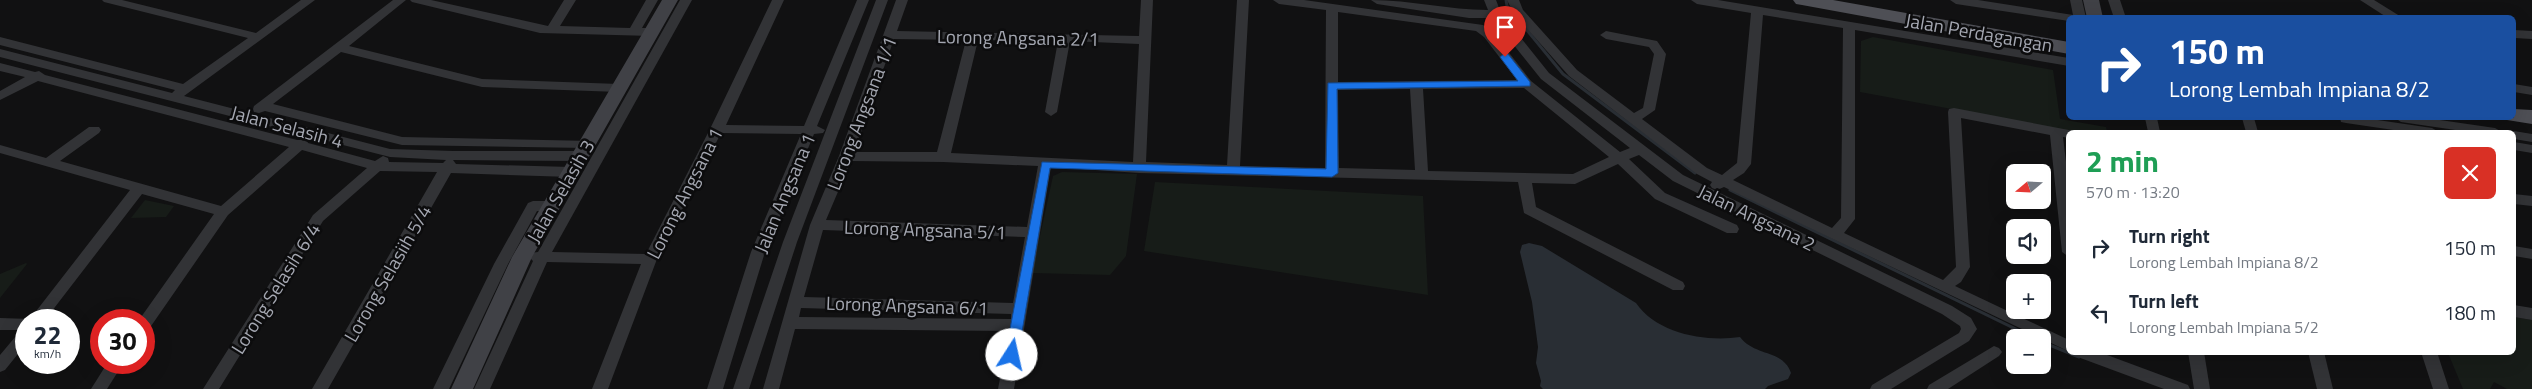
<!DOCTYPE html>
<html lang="en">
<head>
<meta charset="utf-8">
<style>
	body { margin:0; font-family:"Titillium Web",sans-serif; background:#f2f2f3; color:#1f2937; height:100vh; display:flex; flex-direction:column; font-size:19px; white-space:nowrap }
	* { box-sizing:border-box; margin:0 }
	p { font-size:16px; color:#747a83 }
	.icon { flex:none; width:28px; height:28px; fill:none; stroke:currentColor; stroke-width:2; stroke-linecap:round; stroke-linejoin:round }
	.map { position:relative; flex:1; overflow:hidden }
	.drawer { position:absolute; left:2066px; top:130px; width:450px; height:225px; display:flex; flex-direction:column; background:#fff; border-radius:8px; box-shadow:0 5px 20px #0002 }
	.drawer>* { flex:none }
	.guide { position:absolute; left:2066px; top:15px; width:450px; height:105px; border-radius:8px; box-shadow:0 5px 20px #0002; background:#1a4fa0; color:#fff; overflow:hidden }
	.needle { width:32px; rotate:251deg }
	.buttons { position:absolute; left:2006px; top:164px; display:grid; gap:10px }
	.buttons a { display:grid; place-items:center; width:45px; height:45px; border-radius:8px; background:#fff; box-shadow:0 5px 20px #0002; font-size:25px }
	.speed { position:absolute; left:15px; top:309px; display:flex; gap:10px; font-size:25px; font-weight:700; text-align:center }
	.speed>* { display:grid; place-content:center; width:65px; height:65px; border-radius:50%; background:#fff; box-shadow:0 5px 20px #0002; line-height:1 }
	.speed small { font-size:12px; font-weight:400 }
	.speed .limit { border:8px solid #d22; background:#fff; color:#111 }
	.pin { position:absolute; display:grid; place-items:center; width:42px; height:42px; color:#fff; margin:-51px -21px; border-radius:50% 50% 50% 0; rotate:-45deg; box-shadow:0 0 5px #0007 }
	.pin .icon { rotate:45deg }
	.me { position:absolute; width:55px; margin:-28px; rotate:10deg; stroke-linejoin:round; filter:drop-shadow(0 0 4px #0008) }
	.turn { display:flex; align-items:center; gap:18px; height:105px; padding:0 20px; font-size:22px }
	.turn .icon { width:65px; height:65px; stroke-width:2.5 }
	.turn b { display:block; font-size:35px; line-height:42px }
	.round { display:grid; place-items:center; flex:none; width:52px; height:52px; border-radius:8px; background:#f2f2f3 }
	.summary { display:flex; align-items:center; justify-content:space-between; height:85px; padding:0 20px }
	h1 { font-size:30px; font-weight:700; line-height:38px; color:#1e9e55 }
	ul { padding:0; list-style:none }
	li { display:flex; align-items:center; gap:15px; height:65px; padding:0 20px }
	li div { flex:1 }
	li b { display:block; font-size:19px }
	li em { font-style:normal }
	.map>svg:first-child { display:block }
	.green { fill:#171c18 }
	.water { fill:#292e34 }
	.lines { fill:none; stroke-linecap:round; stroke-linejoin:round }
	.stream { stroke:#292e34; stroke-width:3 }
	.street { fill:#323336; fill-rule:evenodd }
	.secondary { fill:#404146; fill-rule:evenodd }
	.primary { fill:#4e4f55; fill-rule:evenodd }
	.route { fill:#1a73e8; stroke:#114b97 }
	.labels { text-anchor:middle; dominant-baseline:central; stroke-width:5; stroke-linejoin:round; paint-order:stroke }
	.street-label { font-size:19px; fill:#a4a7b1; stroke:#0c0c0d }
</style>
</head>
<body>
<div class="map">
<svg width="2532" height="389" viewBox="0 0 2532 389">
	<rect width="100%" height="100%" fill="#111112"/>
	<g class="green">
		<path d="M1873,37l180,33 7,49 46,8 1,5h-32l-215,-40 1,-51z"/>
		<path d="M1062,172l75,2 -11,82 -16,19 -78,-2 21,-97z"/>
		<path d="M1155,182l268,14 5,99 -284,-44z"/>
		<path d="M145,200l29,6 -8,11 -35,1z"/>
		<path d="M26,263l1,1 -27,34v-24z"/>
		<path d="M2514,317l18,3v69h-25l-13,-7 -4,7h-27l-15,-36 66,-1z"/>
	</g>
	<path class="water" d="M1529,243l13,3 94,57c21,31 70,39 104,34 15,20 43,12 51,36l-3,6 -20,7 -3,3h-222l-3,-3 1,-5 -5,-18 2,-16 -6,-45 -12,-50 2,-7z"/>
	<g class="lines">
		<g class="stream">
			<path d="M1506,0l1,6 56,68 132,99"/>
			<path d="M1730,190l304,148"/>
			<path d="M2042,342l37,15"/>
		</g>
		<g class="street">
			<path d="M102,0h20l134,33 45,-33h14l-131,96 206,53 63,2h127l7,5 -7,5 -127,-1 3,4 115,3 7,5 -7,5 -120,-4 -123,216h-16l125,-217 -57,-1 -57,50 -104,168h-16l110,-174 54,-47 -65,-18 -74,65 -79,114 -5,2v-11h-5l75,-106 -72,-20 -97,126h-19v24l-21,26 -5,2v-17l21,-25h-21v-12l30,1 100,-129 -130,-37v-8l46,13 43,-31h10l2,3 -2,3 -39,28 161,45 68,-59 -251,-66 -38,19v-9l25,-14 -25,-6v-8l35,9 4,-1 6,4 252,65h10l1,3 67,18 8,-5 5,2 1,4 54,1 3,-3 -56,-3 -390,-100v-8l172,44 3,-3 -175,-45v-8l183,47 65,-46 -144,-36z"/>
			<path d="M393,0h13l-57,46 133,33 137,5 6,4 -6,4 -137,-5 -141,-35 -68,52 129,33 190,4 2,3 -2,3 -5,1 -185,-3 -137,-34 -6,2 -5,-1 -1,-3 1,-3z"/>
			<path d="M410,0h21l117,26 16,-26h12l-16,26 70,2 16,-28h12l-16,28h10l6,4 -6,4 -112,-3 -128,-31z"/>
			<path d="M680,0h12l-140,252 94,2 64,-125 62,-129h12l-58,125 78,1 53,-126h12l-52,126 8,4 -2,3 -9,1 -49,118 -42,137h-16l44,-137 50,-118 -80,-1 -64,126 -49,130h-16l49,-125 -94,-2 -57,127h-16l59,-128 -4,-4 2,-4 7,-1z"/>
			<path d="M876,0h12l-91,242 -48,147h-16l50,-147z"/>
			<path d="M896,0h12l-11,31 242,5 2,-36h12l-7,162 81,3 10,-165h12l-9,166 85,2 1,-158 -47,-6 -6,-4h31l179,25 9,6 39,50 89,71 10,-4 -89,-69 -49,-61h-23l-92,-14 -6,-4c40,0 78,10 117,10l-4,-10h12l5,13 48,60 134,102 269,131 19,12 6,11 -8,12 -78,48h-21l2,-4 87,-52 2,-4 -1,-3 -18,-12 -269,-133 -34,-26 -10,4 36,34 72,32 2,4 -2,4h-10l-72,-34 -37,-35 -43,20 -43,-1 4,24 147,75 2,4 -2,4h-10l-149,-77 -6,-31 -379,-9 -88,-6 -37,222h-16l11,-58 -214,-2 -16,60h-16l47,-164 29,-69zM1338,12l138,19 8,6 33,43 -179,2zM894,39l72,1 -29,112h-83zM978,40l80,1 -13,71 6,4 6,-4 13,-71 69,3 -6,118 -182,-9zM1524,88l85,69 -36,17 -145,-3 -5,-82zM1410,89l5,81 -76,-2 -1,-78zM851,161l92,1 95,4 -11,61 -201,-7zM823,230l202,7 -12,66 -209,-6zM801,308l210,6v5l-212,-2z"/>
			<path d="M1507,0h12l4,10 54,60 57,43 9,-5 11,-54 -5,-7 -43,-8 -6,-4 6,-4 51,10 9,13 -11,56 -13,9 65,49 15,7 15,-12 14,-150 -54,-9 -6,-4h27l351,58v8l-214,-36v189l-11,14 99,47 13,-13 -8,-155 1,-3 5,-1 120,23 1,1h-6v6l-6,-1 6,50v70l-7,-5 -12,-117 -89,-17 9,149 -9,15 -6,4 114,54 1,12 -346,-165 -7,3 -5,-2 -2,-3 2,-3 -15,-8 -128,-98 -55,-62zM1763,15l80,13 -2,190 -9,10 -99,-48 11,-7 7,-9z"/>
			<path d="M1950,0h28l95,15 -3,-15h12l4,18h-17v3l-113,-17z"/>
			<path d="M2108,0h12l6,18h-12z"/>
			<path d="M2360,0h14l29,18h-15z"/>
			<path d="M2514,30l18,1v8l-18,-1z"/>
			<path d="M2514,84l18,3v8l-18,-3z"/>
			<path d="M2145,118h12l3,14h-12z"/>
			<path d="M2242,118h12l4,14h-12z"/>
			<path d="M2340,118h24l68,10 7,4h-32l-61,-9 -5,-1z"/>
			<path d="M2395,118h31l69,10 7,4h-33l-68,-10z"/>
			<path d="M2514,131l18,3v8l-18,-3v-7h-5z"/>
			<path d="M2514,142l18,3v8l-18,-3z"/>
			<path d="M2514,194l18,2v10l-18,-2z"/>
			<path d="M533,201h19l7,5 -7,5h-15l-29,53 -59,125h-16l61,-125 34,-61z"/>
			<path d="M2514,246l18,3v10l-18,-3z"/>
			<path d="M2514,305l18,3v12l-18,-3z"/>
			<path d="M1994,346l5,2 3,4 -3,4 -51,33h-21l2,-4z"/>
			<path d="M2073,352h26l89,33 2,4h-26l-89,-33z"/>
			<path d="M2188,352h16l6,37h-16z"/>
			<path d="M2308,352h16l9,37h-16z"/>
			<path d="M2421,352h16l12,37h-16z"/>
			<path d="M108,362h16l-17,27h-16z"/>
		</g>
		<g class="secondary">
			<path d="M662,0h16l-146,257 -59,132h-22l61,-132z"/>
			<path d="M2083,0h16l4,18h-16z"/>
		</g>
		<g class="primary">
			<path d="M1793,0h40l236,42v12l-267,-49 -6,-1z"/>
			<path d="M2514,109l18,1v14l-25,-4 -1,-2h8z"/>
		</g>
	</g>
	<path class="route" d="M1505,53l3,1 22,28v4l-193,3 1,84 -6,4 -282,-9 -32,187 -2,4h-9l-2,-4 37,-193 284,7 2,-86 190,-2 -18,-24z"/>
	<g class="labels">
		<g class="street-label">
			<text transform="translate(1979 32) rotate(10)">Jalan Perdagangan</text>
			<text transform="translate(1018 37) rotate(1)">Lorong Angsana 2/1</text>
			<text transform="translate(861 113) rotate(-69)">Lorong Angsana 1/1</text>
			<text transform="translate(287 126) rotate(15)">Jalan Selasih 4</text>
			<text transform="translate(560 191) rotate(-60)">Jalan Selasih 3</text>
			<text transform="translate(684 193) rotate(-63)">Lorong Angsana 1</text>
			<text transform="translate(784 193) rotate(-67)">Jalan Angsana 1</text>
			<text transform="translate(1757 217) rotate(26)">Jalan Angsana 2</text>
			<text transform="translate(925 229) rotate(2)">Lorong Angsana 5/1</text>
			<text transform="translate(387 273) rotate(-60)">Lorong Selasiih 5/4</text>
			<text transform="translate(275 288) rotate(-58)">Lorong Selasih 6/4</text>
			<text transform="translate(907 305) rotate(2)">Lorong Angsana 6/1</text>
		</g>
	</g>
</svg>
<div class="buttons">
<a><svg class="needle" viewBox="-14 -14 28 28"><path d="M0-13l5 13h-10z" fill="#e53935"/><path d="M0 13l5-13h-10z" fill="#747a83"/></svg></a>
<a><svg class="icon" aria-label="sound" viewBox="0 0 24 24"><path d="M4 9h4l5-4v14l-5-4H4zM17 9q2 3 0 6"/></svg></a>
<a>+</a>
<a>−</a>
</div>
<div class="speed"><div>22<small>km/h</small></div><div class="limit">30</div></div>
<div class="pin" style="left:1505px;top:57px;background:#d93025"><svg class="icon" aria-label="arrive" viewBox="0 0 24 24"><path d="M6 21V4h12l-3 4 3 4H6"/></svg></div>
<svg class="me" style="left:1012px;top:355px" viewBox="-20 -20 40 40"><circle r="19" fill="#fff"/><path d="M0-13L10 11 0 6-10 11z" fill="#1a73e8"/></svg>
<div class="guide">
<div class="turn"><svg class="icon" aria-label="right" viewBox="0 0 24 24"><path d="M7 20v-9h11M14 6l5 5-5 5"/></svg><div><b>150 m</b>Lorong Lembah Impiana 8/2</div></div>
</div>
<section class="drawer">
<div class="summary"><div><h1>2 min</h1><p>570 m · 13:20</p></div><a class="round" style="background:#d93025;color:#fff"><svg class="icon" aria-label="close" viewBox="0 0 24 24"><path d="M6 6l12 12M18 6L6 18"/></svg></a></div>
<ul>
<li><svg class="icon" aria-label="right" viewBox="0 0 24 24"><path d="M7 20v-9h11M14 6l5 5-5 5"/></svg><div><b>Turn right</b><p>Lorong Lembah Impiana 8/2</p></div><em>150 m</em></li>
<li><svg class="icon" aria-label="left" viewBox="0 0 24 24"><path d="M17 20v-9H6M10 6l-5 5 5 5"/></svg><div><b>Turn left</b><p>Lorong Lembah Impiana 5/2</p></div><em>180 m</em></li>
</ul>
</section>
</div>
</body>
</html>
